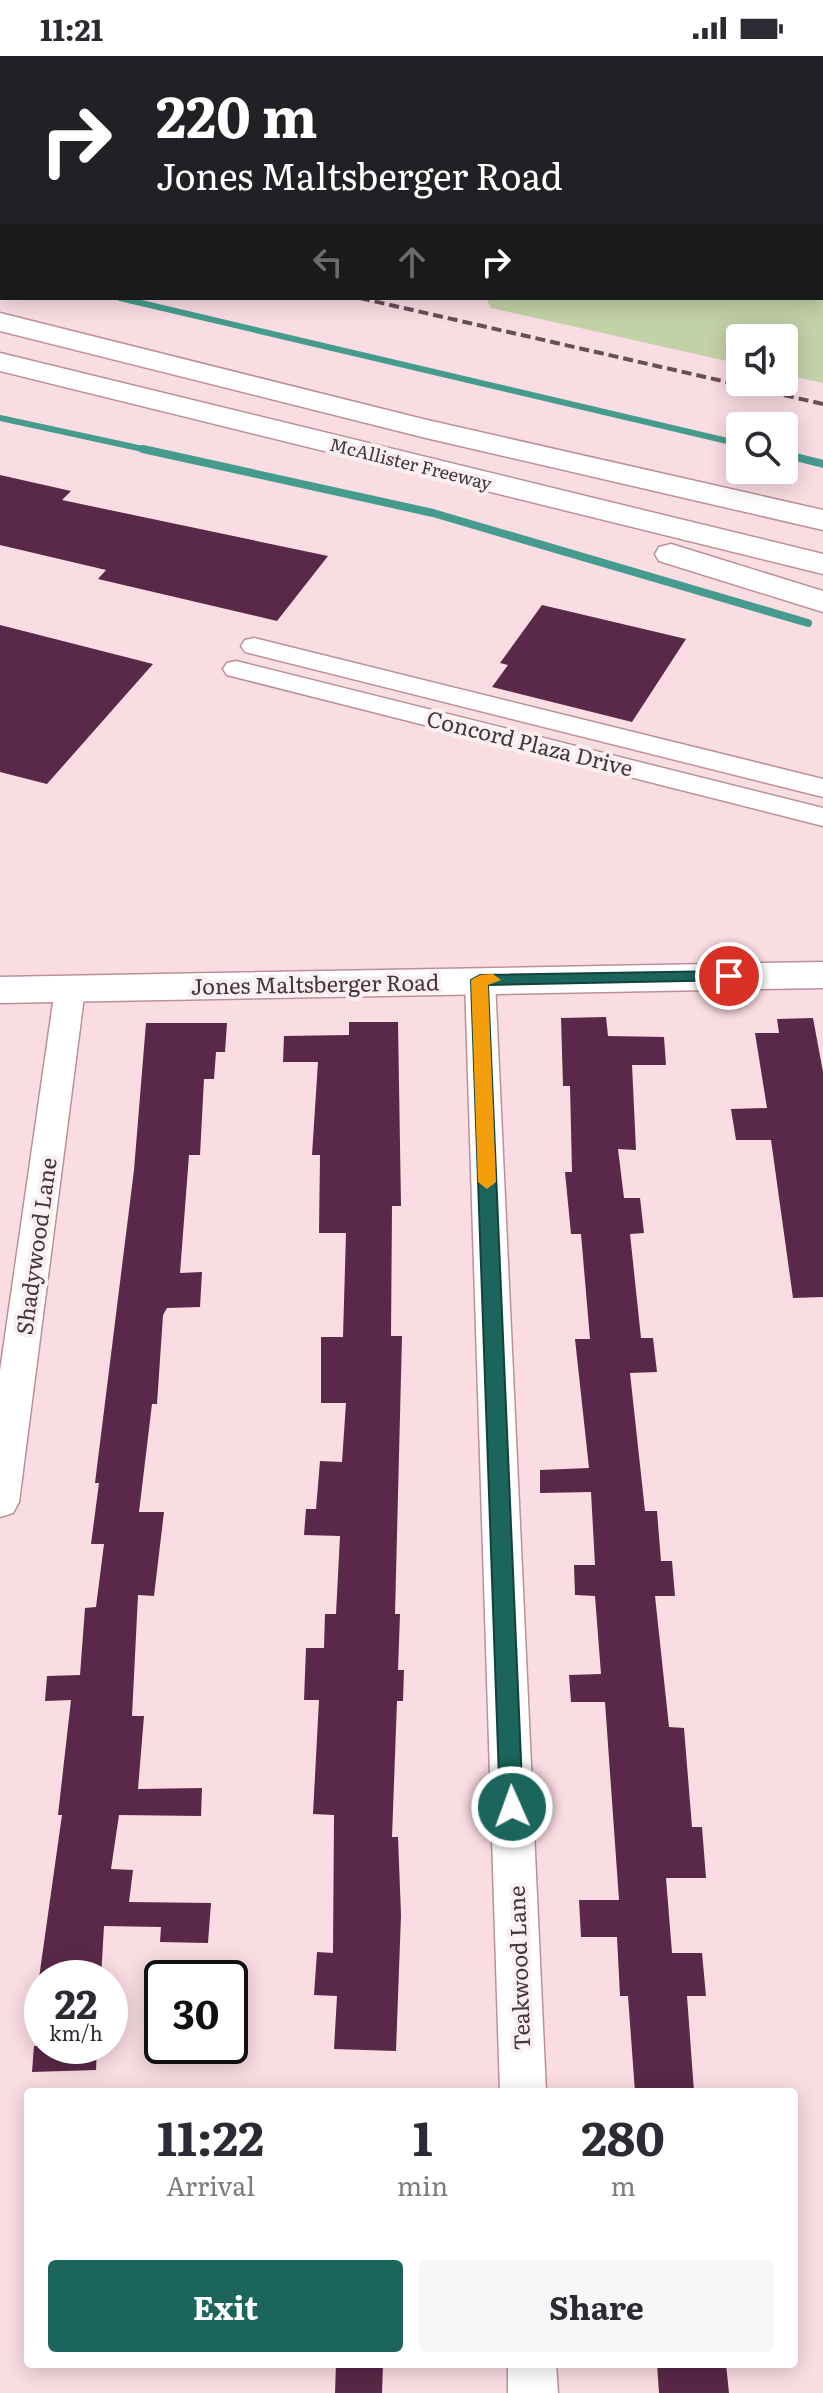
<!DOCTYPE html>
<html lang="en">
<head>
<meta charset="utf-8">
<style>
	body { margin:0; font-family:Literata,serif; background:#f7f7f7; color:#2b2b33; height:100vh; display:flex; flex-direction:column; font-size:30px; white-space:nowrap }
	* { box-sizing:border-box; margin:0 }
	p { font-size:26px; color:#7c7c81 }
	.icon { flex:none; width:44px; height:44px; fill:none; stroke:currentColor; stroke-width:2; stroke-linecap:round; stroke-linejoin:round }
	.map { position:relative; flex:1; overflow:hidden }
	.details { position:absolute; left:24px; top:2032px; width:774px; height:280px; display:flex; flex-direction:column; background:#fff; border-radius:8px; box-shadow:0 4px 20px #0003 }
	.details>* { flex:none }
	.hud { position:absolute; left:0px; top:0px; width:824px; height:244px; box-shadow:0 4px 20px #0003; background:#202124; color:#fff; overflow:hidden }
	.controls { position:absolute; left:726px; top:268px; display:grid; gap:16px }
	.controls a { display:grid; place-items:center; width:72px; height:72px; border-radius:8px; background:#fff; box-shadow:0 4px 20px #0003; font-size:40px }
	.speed { position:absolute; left:24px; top:1904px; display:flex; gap:16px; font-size:40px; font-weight:700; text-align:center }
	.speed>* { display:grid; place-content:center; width:104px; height:104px; border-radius:50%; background:#fff; box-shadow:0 4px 20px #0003; line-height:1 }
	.speed small { font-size:20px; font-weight:400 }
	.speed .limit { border:4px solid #111; border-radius:12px; background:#fff; color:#111 }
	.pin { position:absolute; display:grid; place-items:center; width:68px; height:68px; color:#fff; margin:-34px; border:4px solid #fff; border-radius:50%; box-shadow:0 2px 8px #0007 }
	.me { position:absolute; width:88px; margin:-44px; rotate:358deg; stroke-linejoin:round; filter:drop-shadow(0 0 6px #0008) }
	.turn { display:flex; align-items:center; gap:28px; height:168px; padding:0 24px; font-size:36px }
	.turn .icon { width:104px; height:104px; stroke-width:2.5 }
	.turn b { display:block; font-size:56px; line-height:68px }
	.lanes { display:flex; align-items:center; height:76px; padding:0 24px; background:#0003; justify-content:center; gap:40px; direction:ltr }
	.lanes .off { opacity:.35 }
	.eta { display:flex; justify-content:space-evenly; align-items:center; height:136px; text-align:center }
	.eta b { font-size:48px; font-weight:700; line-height:56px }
	.action { display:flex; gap:16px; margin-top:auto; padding:16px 24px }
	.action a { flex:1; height:92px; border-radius:8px; background:#1c655c; color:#fff; font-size:32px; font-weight:700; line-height:92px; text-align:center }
	.action a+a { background:#f7f7f7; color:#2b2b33 }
	.status { display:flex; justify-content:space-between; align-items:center; height:56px; padding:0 40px; background:#fff; direction:ltr }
	.status svg { height:22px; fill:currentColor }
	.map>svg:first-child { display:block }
	.green { fill:#c3d1a7 }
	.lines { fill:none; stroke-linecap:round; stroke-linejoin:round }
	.stream-far1 { stroke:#459b8e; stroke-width:6 }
	.stream { stroke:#459b8e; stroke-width:8 }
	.building { fill:#5a2848 }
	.street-casing { stroke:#bd8f9a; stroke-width:3 }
	.secondary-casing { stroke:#bd8f9a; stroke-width:3 }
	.highway-casing { stroke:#bd8f9a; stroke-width:3 }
	.street { fill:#fff; fill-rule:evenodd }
	.secondary { fill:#fff; fill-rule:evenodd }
	.highway { fill:#fff; fill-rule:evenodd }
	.rail { stroke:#655056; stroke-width:4; stroke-dasharray:10 5; stroke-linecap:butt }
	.route { fill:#1c655c; stroke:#12423c; stroke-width:2 }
	.slow { fill:#f59e0b }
	.labels { text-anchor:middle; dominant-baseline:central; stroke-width:8; stroke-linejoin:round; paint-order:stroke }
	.far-street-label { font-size:18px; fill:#48353a; stroke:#faeff1 }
	.street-label { font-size:22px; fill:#48353a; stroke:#faeff1 }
</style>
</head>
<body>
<div class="status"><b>11:21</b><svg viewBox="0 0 49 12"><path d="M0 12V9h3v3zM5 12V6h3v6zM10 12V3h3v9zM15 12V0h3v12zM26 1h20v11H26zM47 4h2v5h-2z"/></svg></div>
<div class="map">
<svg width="823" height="2337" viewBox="0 0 823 2337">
	<rect width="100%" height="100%" fill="#fadce3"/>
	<path class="green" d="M361,0h462v327l-39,-9v-36h-44v26l-249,-56 -5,-10h336v-240z"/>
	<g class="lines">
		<g class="stream-far1">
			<path d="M120,242l620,146"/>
			<path d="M0,362l152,33"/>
		</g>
		<g class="stream">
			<path d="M143,393l290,64 375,110"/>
			<path d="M784,398l39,10"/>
		</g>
	</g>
	<g class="building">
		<path d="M0,419l71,16 -9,9 266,56 -51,65 -179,-42 8,-9 -106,-25z"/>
		<path d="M542,549l144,34 -54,83 -140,-35 16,-22 -8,-2z"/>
		<path d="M0,569l153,39 -106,120 -47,-12z"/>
		<path d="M606,961l2,19 56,1 2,28h-34l4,85 -18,-1 6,49h16l4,35 -14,1 11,104h12l4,34 -27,1 15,138h12l4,50h11l3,35h-20l14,131 15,1 8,99h10l4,51h-40l6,75h30l4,43h-19l7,96h-59l-7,-96h-8l-3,-59h-36l-2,-37h40l-14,-198h-34l-2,-27 32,-1 -6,-78 -20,-1 -1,-30h21l-4,-73 -51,1v-23l49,-2 -14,-129h15l-9,-105h-10l-6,-62h7l-2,-86h-7l-2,-68z"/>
		<path d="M813,962l10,54v225l-30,1 -22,-158h-35l-5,-31 36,-1 -12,-75h24l-2,-14z"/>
		<path d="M349,966h49l3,184h-9l-1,130h11l-7,278h5l-2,56h6l-1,31h-6l-5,136h6l3,78 -5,136 -62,-2 3,-53 -23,-1 3,-43 16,1 1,-138 -21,-1 6,-114h-15l2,-52h18l1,-34h11l4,-78 -36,-1 2,-26h10l4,-48 22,1 4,-59h-25v-66h22l3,-104h-27l1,-78h-8l6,-93h-35l1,-26 65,-1z"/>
		<path d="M146,967h81l-2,29h-9l-2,27h-10l-4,76h-11l-9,118 22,-1 -2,35 -33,1 -4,7 -6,89h-5l-13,108h25l-10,84 -16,-1 -6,121h12l-6,73 64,-1 -1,28 -82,-1 -8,54 22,1 -4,32 82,1 -3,40 -48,-1 1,-15 -57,-1 -3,52h-62l23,-163h-4l13,-115 -26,1 2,-25 33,-1 5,-67 11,-1 8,-63h-13l8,-61h-4l39,-313z"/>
		<path d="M34,1990h63l-1,24 -64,2z"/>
		<path d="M336,2308h47l-1,29h-47z"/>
		<path d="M657,2308h69l3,29h-70z"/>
	</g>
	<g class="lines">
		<defs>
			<g id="street">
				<path d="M254,582l569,141v18l-578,-145 -4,-6 4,-6z"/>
				<path d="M236,605l587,147v18l-596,-151 -4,-6 4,-6z"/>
				<path d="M480,914l11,3 4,7 51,1112h-46l-35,-1112 4,-7z"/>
				<path d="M70,923l11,3 4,7 -66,513 -6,11 -13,4v-146l55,-382 4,-7z"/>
				<path d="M508,2308h48l2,29h-50z"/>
			</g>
			<path id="secondary" d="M823,906v26l-823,15v-26z"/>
			<g id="highway">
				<path d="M0,257l427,107 396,90v20l-397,-92 -426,-107z"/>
				<path d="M0,297l823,201v20l-823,-203z"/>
				<path d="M671,488l152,47v21l-164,-51 -4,-7 4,-7z"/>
			</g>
		</defs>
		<use href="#street" class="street-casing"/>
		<use href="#secondary" class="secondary-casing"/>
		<use href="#highway" class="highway-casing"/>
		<use href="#street" class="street"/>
		<use href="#secondary" class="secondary"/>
		<use href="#highway" class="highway"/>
		<path class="rail" d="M360,242l463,106"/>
	</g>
	<path class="route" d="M729,915l9,5 -3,4 -247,5 35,822 -4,7 -7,3 -8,-3 -4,-7 -29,-827 9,-5z"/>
	<path class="slow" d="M493,918l8,6 -13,5 8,197 -9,7 -9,-7 -7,-202 9,-5z"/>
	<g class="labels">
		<g class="far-street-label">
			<text transform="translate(411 407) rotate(14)">McAllister Freeway</text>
		</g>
		<g class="street-label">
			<text transform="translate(530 686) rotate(14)">Concord Plaza Drive</text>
			<text transform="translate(315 927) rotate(-1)">Jones Maltsberger Road</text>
			<text transform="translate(35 1190) rotate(-82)">Shadywood Lane</text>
			<text transform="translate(518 1912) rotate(-92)">Teakwood Lane</text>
		</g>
	</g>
</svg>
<div class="controls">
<a><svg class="icon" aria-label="sound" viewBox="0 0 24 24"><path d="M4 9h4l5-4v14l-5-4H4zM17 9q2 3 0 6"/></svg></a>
<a><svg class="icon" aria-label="search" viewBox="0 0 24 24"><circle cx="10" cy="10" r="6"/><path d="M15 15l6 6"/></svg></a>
</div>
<div class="speed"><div>22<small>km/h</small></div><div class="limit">30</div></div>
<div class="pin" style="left:729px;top:920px;background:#d93025"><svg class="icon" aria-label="arrive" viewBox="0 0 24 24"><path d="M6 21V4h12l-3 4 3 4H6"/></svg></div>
<svg class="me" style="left:512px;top:1751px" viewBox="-20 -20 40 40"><circle r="17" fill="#1c655c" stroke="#fff" stroke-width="3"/><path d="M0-11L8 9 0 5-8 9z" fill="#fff"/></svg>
<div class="hud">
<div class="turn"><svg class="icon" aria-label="right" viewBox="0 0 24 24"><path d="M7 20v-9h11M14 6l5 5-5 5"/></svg><div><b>220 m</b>Jones Maltsberger Road</div></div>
<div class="lanes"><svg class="icon off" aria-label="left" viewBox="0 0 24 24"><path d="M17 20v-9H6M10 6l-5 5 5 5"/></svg><svg class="icon off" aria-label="ahead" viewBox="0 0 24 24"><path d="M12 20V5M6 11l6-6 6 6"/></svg><svg class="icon" aria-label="right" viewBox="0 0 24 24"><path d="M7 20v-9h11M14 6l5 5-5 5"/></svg></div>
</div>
<section class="details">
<div class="eta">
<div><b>11:22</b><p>Arrival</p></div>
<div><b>1</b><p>min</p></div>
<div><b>280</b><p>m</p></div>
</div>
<div class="action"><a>Exit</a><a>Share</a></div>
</section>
</div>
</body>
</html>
